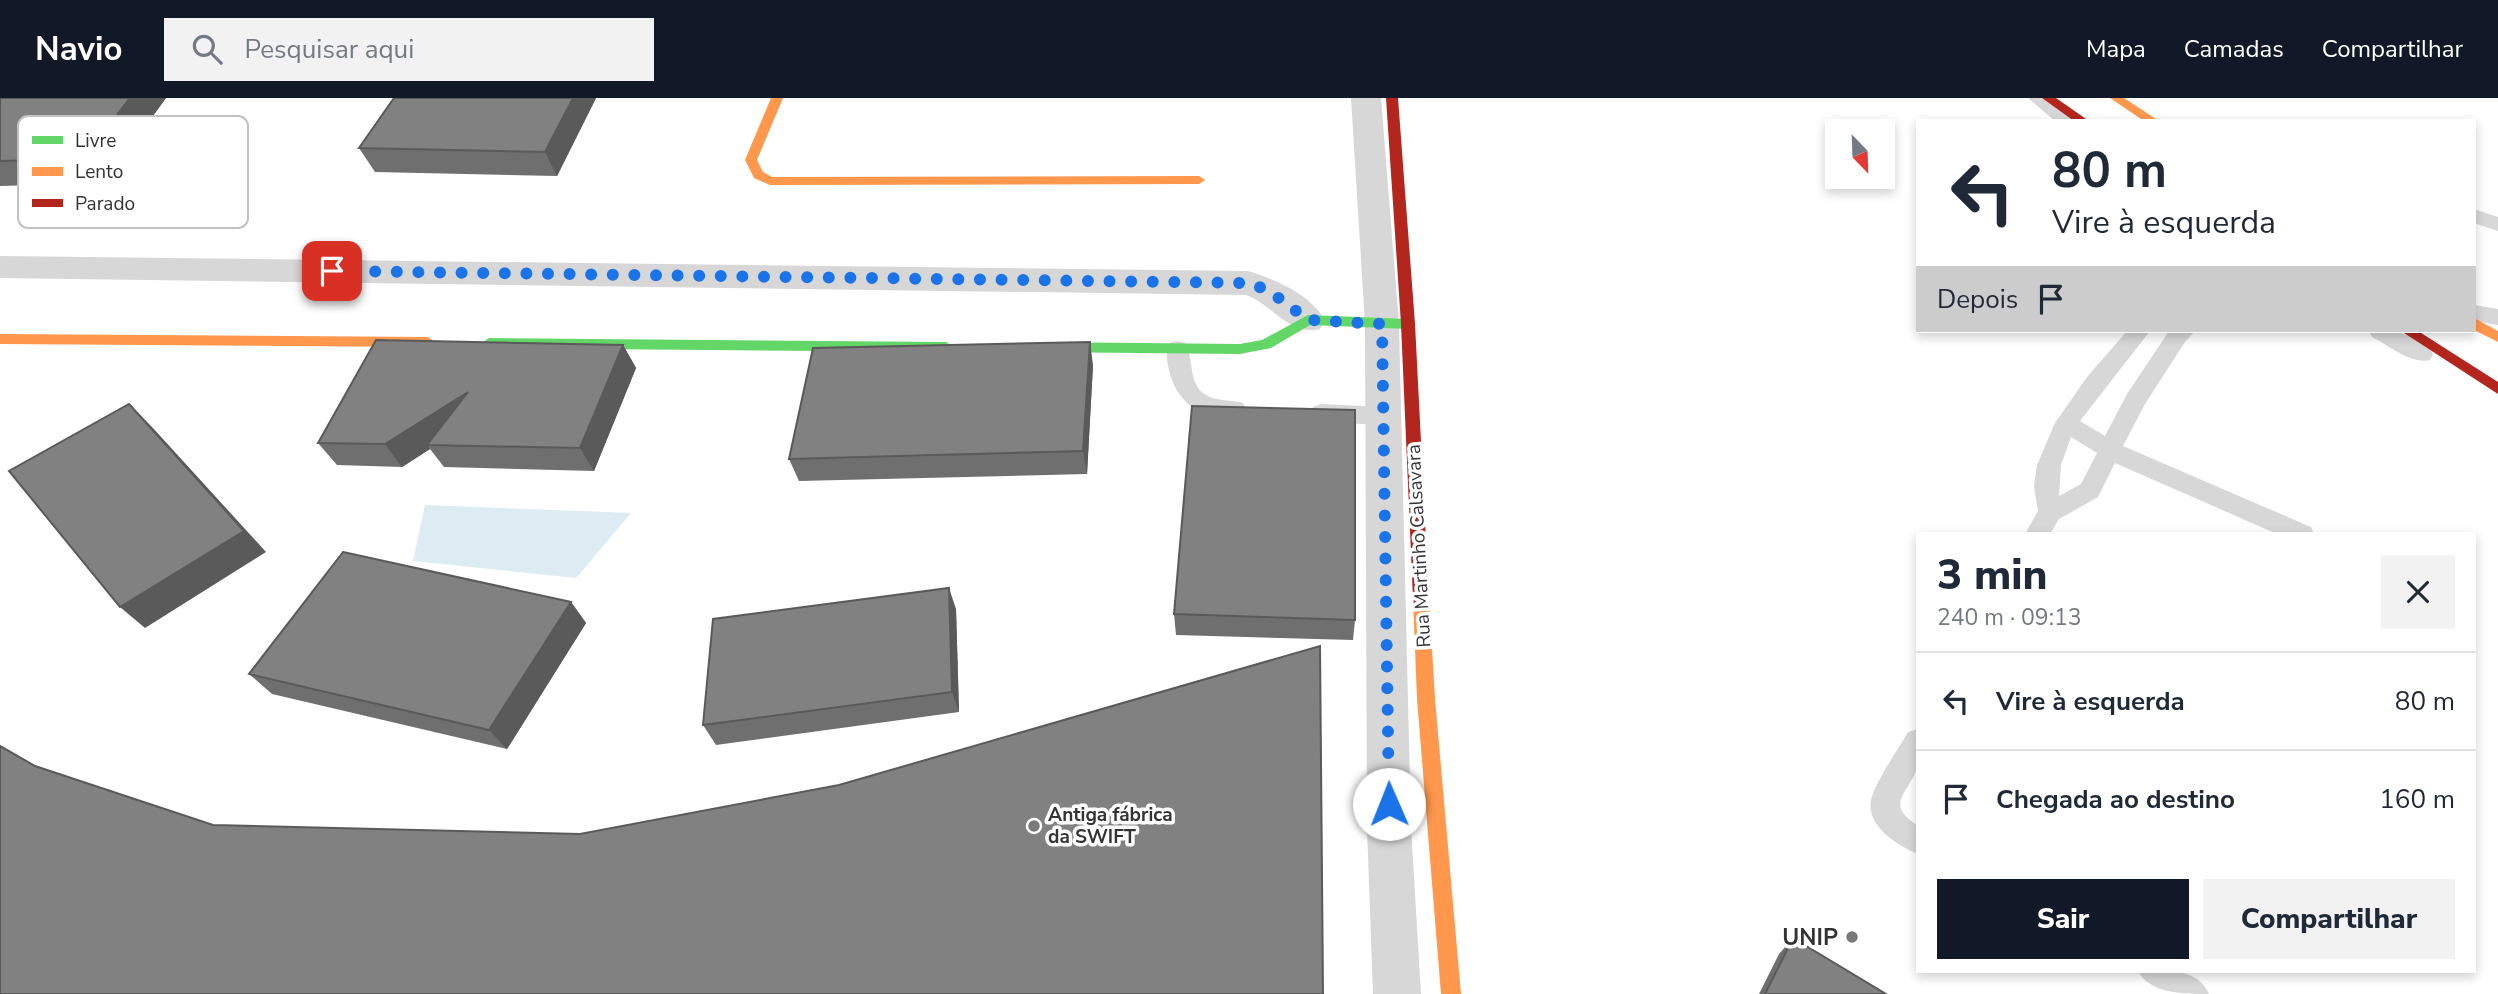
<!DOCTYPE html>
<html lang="pt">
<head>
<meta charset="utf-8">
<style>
	body { margin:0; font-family:"Nunito Sans",sans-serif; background:#f2f2f3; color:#1f2937; height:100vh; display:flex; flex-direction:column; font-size:26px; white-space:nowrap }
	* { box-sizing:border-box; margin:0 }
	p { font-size:23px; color:#747a83 }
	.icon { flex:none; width:38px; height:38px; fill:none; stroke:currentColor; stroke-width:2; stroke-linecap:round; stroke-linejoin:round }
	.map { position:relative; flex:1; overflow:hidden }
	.drawer { position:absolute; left:1916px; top:434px; width:560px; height:441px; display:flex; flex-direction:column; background:#fff; border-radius:0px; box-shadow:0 4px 10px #0003 }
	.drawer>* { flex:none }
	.banner { position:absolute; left:1916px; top:21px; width:560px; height:214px; border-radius:0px; box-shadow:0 4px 10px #0003; background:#fff; color:#1f2937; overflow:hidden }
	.needle { width:46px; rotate:157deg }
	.tools { position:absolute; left:1825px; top:21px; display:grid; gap:14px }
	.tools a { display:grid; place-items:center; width:70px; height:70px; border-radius:0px; background:#fff; box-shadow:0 4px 10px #0003; font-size:35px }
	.pin { position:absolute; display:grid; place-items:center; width:60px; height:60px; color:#fff; margin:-30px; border-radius:14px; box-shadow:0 4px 10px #0006 }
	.me { position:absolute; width:77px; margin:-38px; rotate:359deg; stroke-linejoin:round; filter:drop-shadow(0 0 5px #0008) }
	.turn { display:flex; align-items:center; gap:24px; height:147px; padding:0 21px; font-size:32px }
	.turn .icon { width:91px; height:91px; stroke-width:2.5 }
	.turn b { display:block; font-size:49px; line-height:60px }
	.then { display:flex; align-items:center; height:66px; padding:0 21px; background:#0003; gap:14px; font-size:26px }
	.round { display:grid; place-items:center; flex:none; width:74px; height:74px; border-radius:0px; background:#f2f2f3 }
	.head { display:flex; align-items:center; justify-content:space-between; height:119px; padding:0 21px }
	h1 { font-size:42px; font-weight:800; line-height:52px }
	.action { display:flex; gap:14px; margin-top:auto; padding:14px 21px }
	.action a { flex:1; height:80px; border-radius:0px; background:#111827; color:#fff; font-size:28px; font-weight:800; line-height:80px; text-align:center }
	.action a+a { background:#f2f2f3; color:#1f2937 }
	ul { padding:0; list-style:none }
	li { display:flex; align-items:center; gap:21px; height:98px; padding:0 21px; border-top:2px solid #e0e1e3 }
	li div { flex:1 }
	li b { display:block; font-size:26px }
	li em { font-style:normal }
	header { display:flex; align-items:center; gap:42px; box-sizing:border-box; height:98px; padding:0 35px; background:#111827; color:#fff }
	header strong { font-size:33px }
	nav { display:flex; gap:38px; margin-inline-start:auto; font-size:24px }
	.search { width:490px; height:63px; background:#f2f2f3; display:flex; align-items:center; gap:18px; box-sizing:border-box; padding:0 24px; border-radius:0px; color:#747a83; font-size:26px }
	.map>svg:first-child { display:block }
	.water { fill:#ddebf3 }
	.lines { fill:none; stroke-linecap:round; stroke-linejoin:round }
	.lane { fill:#d7d7d7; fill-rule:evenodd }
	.street { fill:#d7d7d7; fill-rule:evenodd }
	.fast { fill:#63d668; fill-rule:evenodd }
	.slow { fill:#ff974d; fill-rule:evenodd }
	.jam { fill:#b3261e; fill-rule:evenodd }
	.wall { fill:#6f6f6f }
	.shaded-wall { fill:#5a5a5a }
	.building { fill:#818181; stroke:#5a5a5a; stroke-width:2 }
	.route { stroke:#1a73e8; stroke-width:12; stroke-dasharray:0 21.6 }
	.poi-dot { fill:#7a7a7a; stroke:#fff; stroke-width:2.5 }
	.labels { text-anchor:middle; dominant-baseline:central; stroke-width:7; stroke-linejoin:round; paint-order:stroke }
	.street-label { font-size:19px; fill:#333; stroke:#fff }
	.poi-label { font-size:19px; font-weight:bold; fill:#333; stroke:#fff; text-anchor:start }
	.near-poi-label { font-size:23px; font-weight:bold; fill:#333; stroke:#fff; text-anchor:end }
	.key { fill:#fff; stroke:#c2c2c2; stroke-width:2 }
	.key-label { font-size:19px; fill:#333 }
</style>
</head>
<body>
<header>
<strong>Navio</strong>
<div class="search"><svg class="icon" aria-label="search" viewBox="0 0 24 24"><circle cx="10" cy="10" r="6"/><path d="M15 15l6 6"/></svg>Pesquisar aqui</div>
<nav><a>Mapa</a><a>Camadas</a><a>Compartilhar</a></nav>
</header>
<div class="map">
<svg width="2498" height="896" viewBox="0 0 2498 896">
	<rect width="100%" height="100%" fill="#fff"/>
	<path class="water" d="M425,407l206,8 -55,65 -163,-17z"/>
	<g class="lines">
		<g class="lane">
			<path d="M2028,0h21l27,23h-21z"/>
			<path d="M2474,111l24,8v14l-24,-8z"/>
			<path d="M2474,207l24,4v16l-24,-4z"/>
			<path d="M2127,233h23l-70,90 25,15 22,-42 42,-63h26l-10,11 -40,62 -22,42 188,81 3,7h-37l-162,-71 -17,34 -39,22 -9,15h-25l13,-23 -4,-25 3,-21 18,-42 32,-46zM2071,339l26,16 -16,31 -22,12 2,-31z"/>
			<path d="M2369,233c21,-1 52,2 64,23l-3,6c-18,5 -42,-15 -58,-23z"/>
			<path d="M1177,243l8,2c10,18 2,45 25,54 10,4 22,3 33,6l3,6 -3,6c-35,11 -67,-11 -74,-45 -2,-9 -4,-18 0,-27z"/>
			<path d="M1321,306l62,3 8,3 3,6 -3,6 -8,3 -62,-3 -8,-3 -3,-6 3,-6z"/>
			<path d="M1918,631c0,12 3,29 -1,40 -11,27 -32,35 1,57v28c-20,-8 -52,-28 -47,-54 3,-16 28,-52 37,-68z"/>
			<path d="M2138,873c26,0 59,-5 71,23 -25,0 -59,0 -71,-23z"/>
		</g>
		<g class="street">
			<path d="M1351,0h30l18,226 12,503 10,167h-48l-6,-167 -2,-503z"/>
			<path d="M0,158l1248,15c27,8 62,23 77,49l-5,9c-30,8 -48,-25 -74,-34l-1246,-17z"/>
		</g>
		<g class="fast">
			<path d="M1308,217l100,4 7,5 -7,5 -98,-4 -39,23 -31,6 -202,-2 -7,-5 7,-5 202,2 22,-4z"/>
			<path d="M489,240l457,4 7,5 -7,5 -457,-4 -7,-5z"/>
		</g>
		<g class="slow">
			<path d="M771,0h12l-26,62 6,12 9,5 427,-1 6,4 -6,4 -429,1 -16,-7 -9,-18z"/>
			<path d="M2110,0h14l35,23h-15z"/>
			<path d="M2474,220l24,13v11l-24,-12z"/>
			<path d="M0,236l428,3 7,5 -7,5 -428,-3z"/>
			<path d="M1421,494l6,2 2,5 6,100 26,295h-20l-24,-295 -4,-100 2,-5z"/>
		</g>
		<g class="jam">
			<path d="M1386,0h12l17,226 14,275 -2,5 -6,2 -6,-2 -2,-5 -12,-275z"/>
			<path d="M2042,0h14l33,23h-15z"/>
			<path d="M2401,233h17l80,51v12z"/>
		</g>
	</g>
	<g class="wall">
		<path d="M0,0h166l-62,85 -104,3z"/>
		<path d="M394,0h202l-39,78 -182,-4 -16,-24z"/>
		<path d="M623,247l13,23 -42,103 -150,-4 -14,-18 -28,18 -65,-2 -19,-22z"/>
		<path d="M1093,267l-6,109 -288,7 -10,-22z"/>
		<path d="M571,504l15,21 -79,126 -235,-55 -23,-20z"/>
		<path d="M956,511l3,103 -243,33 -13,-20z"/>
		<path d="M1174,516l181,6 -2,20 -177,-5z"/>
		<path d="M1793,840l93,56h-127l20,-40z"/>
	</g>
	<g class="shaded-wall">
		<path d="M130,0h36l-62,85 -21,-24z"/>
		<path d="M573,0h23l-39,78 -12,-24z"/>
		<path d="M1090,244l3,23 -6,109 -4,-23z"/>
		<path d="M623,247l13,23 -42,103 -14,-23z"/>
		<path d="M468,294l-41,53 3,4 -28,18 -17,-23z"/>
		<path d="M129,306l23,23 114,125 -121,76 -25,-21z"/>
		<path d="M949,490l7,21 3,103 -7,-20z"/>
		<path d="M571,504l15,21 -79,126 -18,-19z"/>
	</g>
	<g class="building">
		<path d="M0,0h130l-47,61 -83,2z"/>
		<path d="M394,0h179l-28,54 -186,-4z"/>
		<path d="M376,242l247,5 -43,103 -153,-3 41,-53 -83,52 -67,-1z"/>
		<path d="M1090,244l-7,109 -294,8 24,-111z"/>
		<path d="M129,306l115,127 -124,76 -111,-136z"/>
		<path d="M1192,308l163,4v210l-181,-6z"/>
		<path d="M343,454l228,50 -82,128 -240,-56z"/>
		<path d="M949,490l3,104 -249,33 10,-106z"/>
		<path d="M1320,548l3,348h-1323v-248l35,20 178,59 367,9 259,-49z"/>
		<path d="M1793,840l93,56h-121z"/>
	</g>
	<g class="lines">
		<path class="route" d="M332,173l916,12 20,7 40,30 74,4 7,480"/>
	</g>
	<g class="poi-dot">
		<circle cx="1034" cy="728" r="7"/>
		<circle cx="1852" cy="839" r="7"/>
	</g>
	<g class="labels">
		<g class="street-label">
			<text transform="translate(1419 448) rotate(-93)">Rua Martinho Calsavara</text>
		</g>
		<g class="poi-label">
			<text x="1048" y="717">Antiga fábrica<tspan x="1048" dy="22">da SWIFT</tspan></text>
		</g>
		<g class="near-poi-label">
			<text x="1838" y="839">UNIP</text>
		</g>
	</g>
	<rect x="18" y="18" width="230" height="112" rx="10" class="key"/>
	<rect x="32" y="38" width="31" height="8" fill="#63d668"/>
	<rect x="32" y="69" width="31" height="9" fill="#ff974d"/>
	<rect x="32" y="101" width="31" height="8" fill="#b3261e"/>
	<g class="key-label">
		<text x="75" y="49">Livre</text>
		<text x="75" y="80">Lento</text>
		<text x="75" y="112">Parado</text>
	</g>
</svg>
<div class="tools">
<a><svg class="needle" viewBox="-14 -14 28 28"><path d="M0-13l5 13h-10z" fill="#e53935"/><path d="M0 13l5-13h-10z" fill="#747a83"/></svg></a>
</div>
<div class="pin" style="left:332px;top:173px;background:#d93025"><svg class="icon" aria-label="arrive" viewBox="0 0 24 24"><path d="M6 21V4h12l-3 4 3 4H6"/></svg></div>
<svg class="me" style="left:1389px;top:706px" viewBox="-20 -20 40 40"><circle r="19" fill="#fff"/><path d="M0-13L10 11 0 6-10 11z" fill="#1a73e8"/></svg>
<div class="banner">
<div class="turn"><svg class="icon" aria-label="left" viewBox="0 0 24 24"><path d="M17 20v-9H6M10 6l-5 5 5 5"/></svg><div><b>80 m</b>Vire à esquerda</div></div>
<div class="then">Depois<svg class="icon" aria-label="arrive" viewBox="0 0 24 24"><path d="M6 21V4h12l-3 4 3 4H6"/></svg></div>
</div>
<section class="drawer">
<div class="head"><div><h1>3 min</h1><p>240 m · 09:13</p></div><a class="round"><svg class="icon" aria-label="close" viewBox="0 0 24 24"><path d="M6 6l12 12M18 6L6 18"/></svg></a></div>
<ul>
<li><svg class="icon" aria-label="left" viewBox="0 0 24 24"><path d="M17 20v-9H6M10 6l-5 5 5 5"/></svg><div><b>Vire à esquerda</b></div><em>80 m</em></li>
<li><svg class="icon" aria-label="arrive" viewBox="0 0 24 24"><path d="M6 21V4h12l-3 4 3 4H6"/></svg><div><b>Chegada ao destino</b></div><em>160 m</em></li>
</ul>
<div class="action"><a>Sair</a><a>Compartilhar</a></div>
</section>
</div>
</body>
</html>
